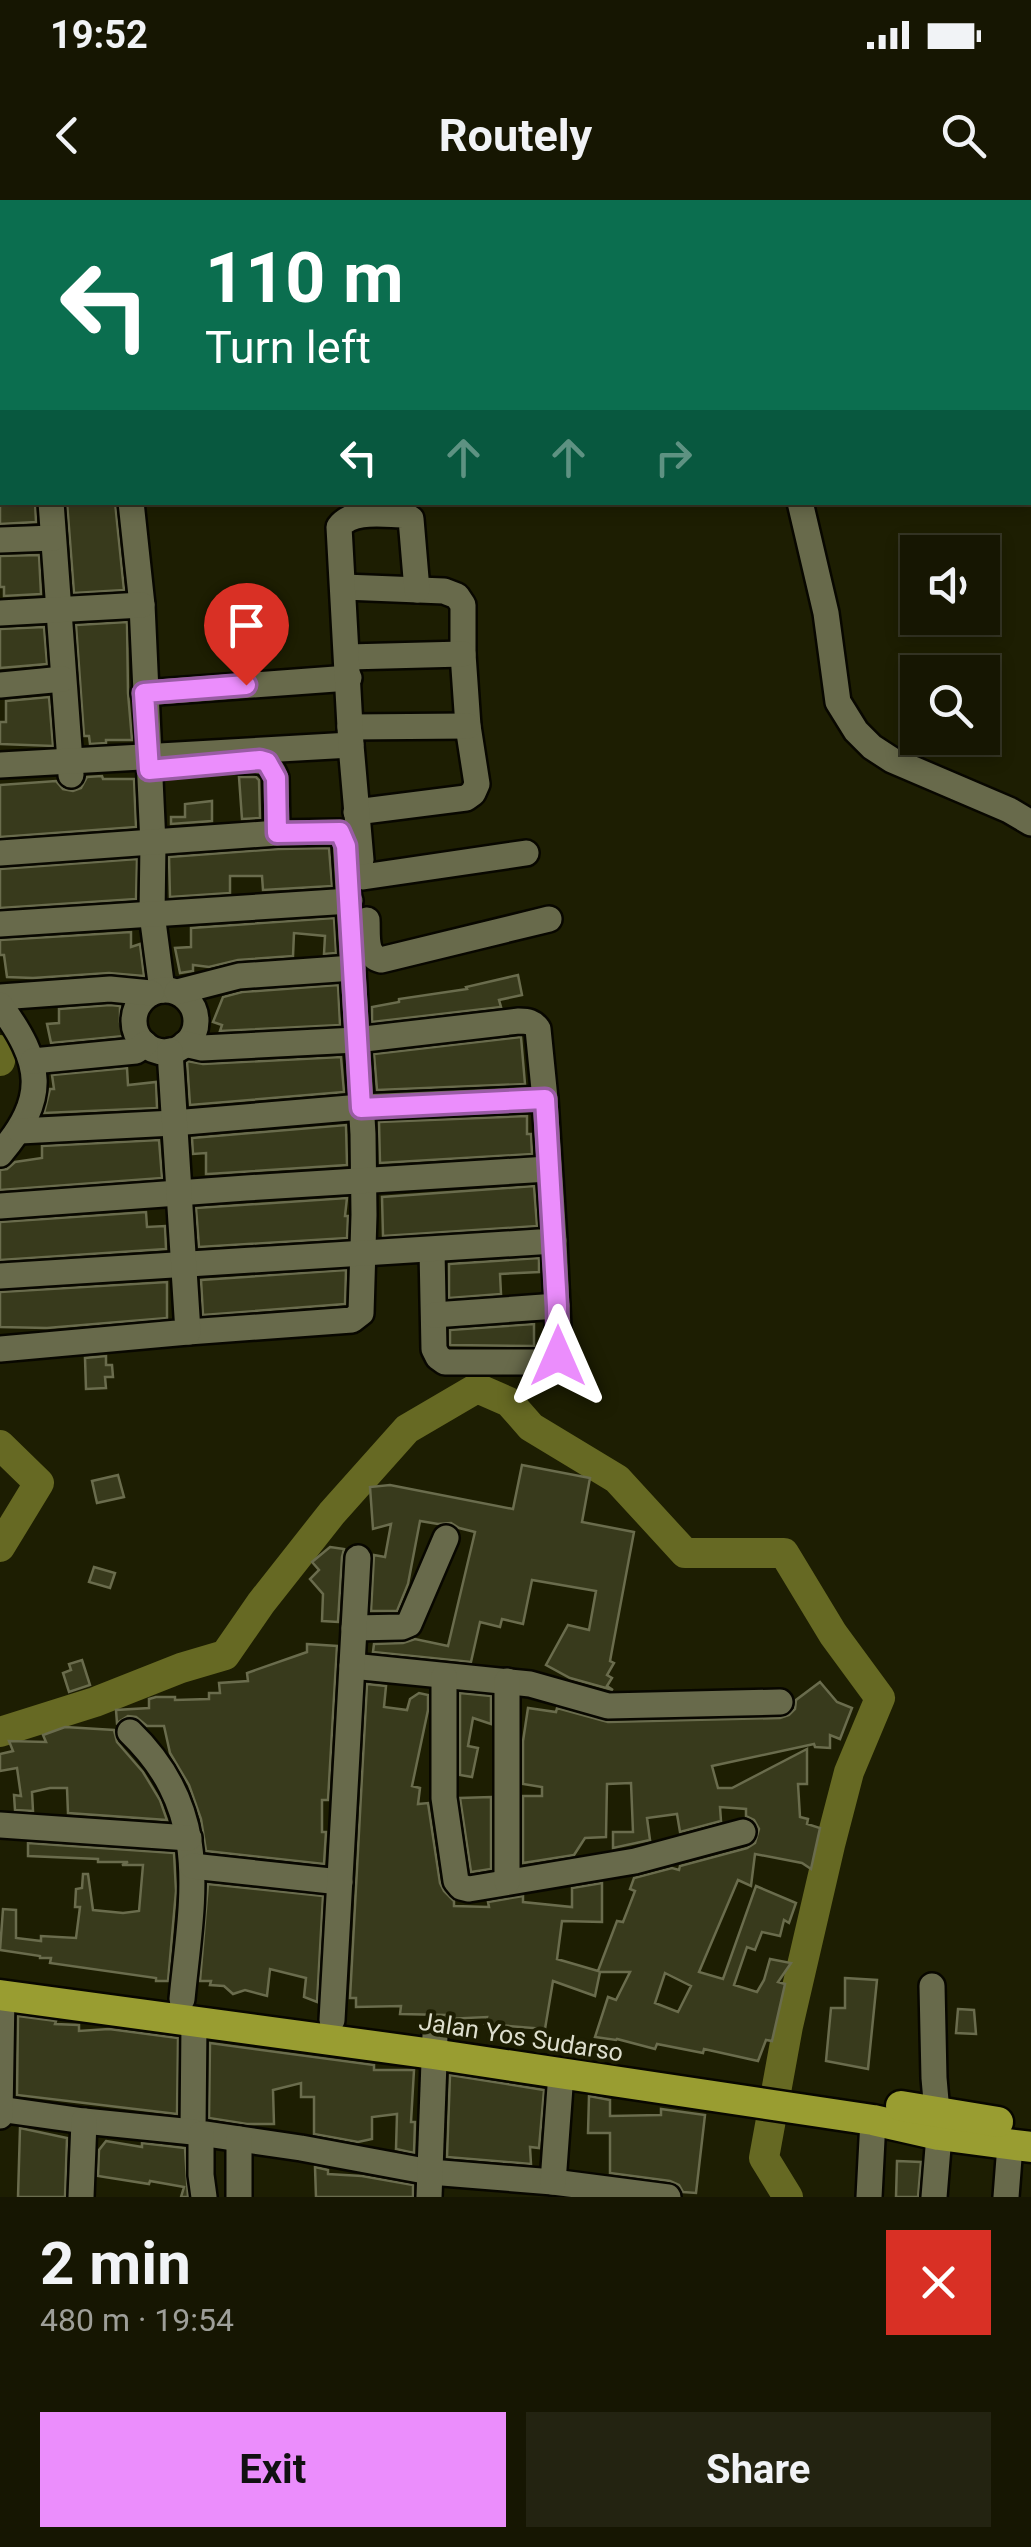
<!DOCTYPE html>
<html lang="en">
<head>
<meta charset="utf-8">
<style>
	body { margin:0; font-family:Roboto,sans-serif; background:#232311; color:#f1f3f6; height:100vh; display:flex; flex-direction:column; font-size:38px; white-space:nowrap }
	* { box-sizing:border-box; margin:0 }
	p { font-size:32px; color:#9e9f99 }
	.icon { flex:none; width:55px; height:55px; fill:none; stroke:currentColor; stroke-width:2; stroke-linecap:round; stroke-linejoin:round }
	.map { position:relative; height:1997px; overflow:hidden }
	.side { display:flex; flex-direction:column; background:#161602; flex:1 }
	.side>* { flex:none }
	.banner { position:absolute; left:0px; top:0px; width:1032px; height:305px; box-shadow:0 5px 15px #0003,0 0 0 2px #353524; background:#0b6e4f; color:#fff; overflow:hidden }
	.fabs { position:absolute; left:900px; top:335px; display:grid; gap:20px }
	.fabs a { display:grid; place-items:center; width:100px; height:100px; border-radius:0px; background:#161602; box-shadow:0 5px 15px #0003,0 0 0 2px #353524; font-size:50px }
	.pin { position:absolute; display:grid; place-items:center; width:85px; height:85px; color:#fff; margin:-102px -42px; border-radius:50% 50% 50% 0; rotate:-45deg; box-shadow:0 0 10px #0007 }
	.pin .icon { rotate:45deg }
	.me { position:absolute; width:110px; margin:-55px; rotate:0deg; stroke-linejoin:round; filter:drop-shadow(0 0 8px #0008) }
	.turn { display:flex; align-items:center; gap:35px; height:210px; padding:0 40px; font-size:45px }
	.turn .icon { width:130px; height:130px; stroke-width:2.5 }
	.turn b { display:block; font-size:70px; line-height:85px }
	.lanes { display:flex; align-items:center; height:95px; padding:0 40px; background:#0003; justify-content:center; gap:50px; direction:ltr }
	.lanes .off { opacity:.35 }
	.round { display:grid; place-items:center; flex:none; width:105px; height:105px; border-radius:0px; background:#232311 }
	.head { display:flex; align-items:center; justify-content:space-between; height:170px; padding:0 40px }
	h1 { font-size:60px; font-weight:700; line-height:75px }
	.cta { display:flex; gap:20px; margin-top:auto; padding:20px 40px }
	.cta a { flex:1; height:115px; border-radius:0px; background:#eb8dfc; color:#111; font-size:40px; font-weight:700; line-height:115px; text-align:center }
	.cta a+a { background:#232311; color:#f1f3f6 }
	.status { display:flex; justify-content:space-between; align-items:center; height:70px; padding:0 50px; background:#161602; direction:ltr }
	.status svg { height:28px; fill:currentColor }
	header { display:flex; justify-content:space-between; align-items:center; height:130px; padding:0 40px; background:#161602; font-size:45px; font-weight:700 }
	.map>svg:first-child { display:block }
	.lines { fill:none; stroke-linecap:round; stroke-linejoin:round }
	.river { stroke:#666923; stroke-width:30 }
	.building { fill:#383a1c; stroke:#6a6c4d; stroke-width:2.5; fill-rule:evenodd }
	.minor-casing { stroke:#080700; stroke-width:30 }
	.highway-casing { stroke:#080700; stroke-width:35 }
	.minor { stroke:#686a4b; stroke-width:25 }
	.highway { stroke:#999d31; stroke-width:30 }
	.route-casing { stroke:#995ca4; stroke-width:25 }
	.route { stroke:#eb8dfc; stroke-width:18 }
	.labels { text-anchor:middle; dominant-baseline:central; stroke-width:8; stroke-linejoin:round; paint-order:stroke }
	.street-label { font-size:25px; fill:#dddecd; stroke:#1d1e02 }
</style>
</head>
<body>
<div class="status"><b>19:52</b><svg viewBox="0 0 49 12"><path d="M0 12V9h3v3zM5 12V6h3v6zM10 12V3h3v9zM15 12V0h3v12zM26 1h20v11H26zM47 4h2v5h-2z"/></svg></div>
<header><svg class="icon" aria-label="back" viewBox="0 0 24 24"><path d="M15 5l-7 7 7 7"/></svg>Routely<svg class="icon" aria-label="search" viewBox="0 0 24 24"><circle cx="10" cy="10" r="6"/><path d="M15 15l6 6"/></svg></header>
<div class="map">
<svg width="1031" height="1997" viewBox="0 0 1031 1997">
	<rect width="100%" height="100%" fill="#1d1e02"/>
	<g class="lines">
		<g class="river">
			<path d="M0,850l2,2 -2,9"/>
			<path d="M0,1245l39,38 -39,64"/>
			<path d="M0,1532l95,-30 86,-34 44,-13 36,-52 71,-90 75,-84 70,-41 32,14 22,25 86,52 68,74h99l49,81 47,64 -31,74 -19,73 -42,181 -24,132 24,39"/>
		</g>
	</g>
	<g class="building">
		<path d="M0,302h35l1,20 -36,2z"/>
		<path d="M67,302h48l9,88 -50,3z"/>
		<path d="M39,355l2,39 -37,2v-9h-4v-31z"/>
		<path d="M127,422l1,71 4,47h-26v3l-16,1 -1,-8h-5l-8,-111z"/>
		<path d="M44,427l3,37 -47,4v-39z"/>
		<path d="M49,497l4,49 -53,-2v-22h6v-21z"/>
		<path d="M102,576l1,3h31l2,48 -136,10v-52l56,-4 7,8 10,2 8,-3 6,-11z"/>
		<path d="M239,577h17l3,3 1,38 -18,1z"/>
		<path d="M212,601v20l-41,3v-7h14v-13z"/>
		<path d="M329,648l3,38 -69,4 -1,-14h-32v17l-60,4 -1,-40 109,-8z"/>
		<path d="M137,659l-1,40 -136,9v-39z"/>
		<path d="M334,718l2,35 -12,1 1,-18 -31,-3 -1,23 -55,4 -29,7 -16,-2v6l-13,2 -5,-25 16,-1v-19z"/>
		<path d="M131,732v15l9,-3 4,32 -35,-3 -76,5 -26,-1 -3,-22h-4v-15z"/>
		<path d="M518,775l4,20 -23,5 2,7 -129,15v-15l27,-5v-3l68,-10 -1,-2z"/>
		<path d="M338,785l2,40 -120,6 2,-6 -9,-3 10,-25 19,-5z"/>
		<path d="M110,805l10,1v16l4,14 -73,7 -4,-19 12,-1v-14z"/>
		<path d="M521,837l4,47 -148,6 -3,-36z"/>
		<path d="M341,857l3,35 -154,13 -3,-44 16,3z"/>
		<path d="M127,868l1,17 28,-3 1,26 -113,5 6,-24h4l-2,-14z"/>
		<path d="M527,916v18h4l1,20 -152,9 -1,-41z"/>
		<path d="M346,925l1,40 -139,9h-2v-21l-13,1 -1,-16z"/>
		<path d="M159,940l3,38 -162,12v-20l7,-1 8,-7 27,-4v-12z"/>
		<path d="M534,986l3,40 -154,10 -1,-39z"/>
		<path d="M347,998l-2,18h3l-1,22 -148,9 -3,-39z"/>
		<path d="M146,1012l1,15 18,-1 1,23 -166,11v-38z"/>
		<path d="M539,1058v14l-39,2 1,20 -52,4v-34z"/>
		<path d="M346,1070l-1,34 -142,11 -2,-35z"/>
		<path d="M167,1082v36l-120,10 -47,-1v-35z"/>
		<path d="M534,1124v22l-84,-1v-15z"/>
		<path d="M106,1156v9h6l1,12h-8l1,11 -20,1 -1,-31z"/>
		<path d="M522,1265l68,13 -8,44 52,10 -24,129 4,2 -7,12 5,3 -5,8 6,4 -43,-12 -24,-13 22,-40 21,5 7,-39 -64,-11 -9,44 -21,-5 -2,8 -20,-5 -9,40 -98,-10 1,-8 29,-1 12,-4 33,7 27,-114 -16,-4 -8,-5 -13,1 -18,-3 -12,63 -11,27h-26l3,-56 11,2 6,-33 -18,5 -3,-42 20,-2 123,24z"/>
		<path d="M118,1275l6,22 -27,6 -5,-22z"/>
		<path d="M330,1347l14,2 -2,8 -4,65 -16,-1 1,-27 -13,-15 9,-9 -7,-8z"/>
		<path d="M94,1367l21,6 -5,15 -21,-6z"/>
		<path d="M307,1444l30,2 -9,154h-6v32h4l-2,32 -118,-13 -5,-32 -12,-34 -19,-32 -6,-27h-17l-11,-9 -8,-1 -11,7 -1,-13 33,-2v-9l7,-2h19v3l34,-1v-6h11l-1,-10 29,-2 -1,-8 60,-21z"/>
		<path d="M82,1460l8,25 -21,7 -6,-19 8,-3 -2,-6z"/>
		<path d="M820,1482l17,20 15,6 -12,31 -10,-4v13l-15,-1 -1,-3 -102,22 6,22h14l75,-39v35h-9l2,33 8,2 -1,5 13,4 -9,41 -9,-6 -47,-9 -4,32 -13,-6 -39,92 24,7 33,-93 40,17 -7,20 -5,-3 -4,16 -18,-4 -7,18 -8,-3 -13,38 23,7 7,-12 6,-21 21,4 -13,19 7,2 -13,57 -6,-1 -8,21 -54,-12 -1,4 -46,-9 -2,5 -38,-10 -1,1 -21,-3 13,-40 8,3 14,-28h-30l-5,24 -42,-15 -8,48 -60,-5 2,-7 -41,2v-4l-46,-1 1,-8 -45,1v-9h-6l17,-314 19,2 -2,21 23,3 3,-11 9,-6 9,2v15l-16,76 8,2 -2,16 10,-1 12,80 4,8 10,10v5l35,1 -1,-5 35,-6v6l49,5v-19l30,-5v39l-40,-1 -5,38 41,12 19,-50 6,1 12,-31 -5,-2 4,-11 38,-10 7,2 1,-4 67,-18 8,-5 4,-14 -5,-9 -8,-4v-7l-26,-2 1,14 -41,11 -3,-18 -30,4 3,22 -37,8v-16h20l-2,-49 -24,1 -1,53 -21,1 -11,17 -51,8v-67h19v-9l-19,-3v-43l5,-33 28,4 1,-4 51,14 172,-4 9,-3 6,-6 1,-9zM665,1773l26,13 -13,26 -23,-9z"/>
		<path d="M460,1493l31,3v28l-18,-6 -5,28 10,2 -6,29 -12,-2z"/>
		<path d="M65,1527l49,3 3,12 26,30 17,28 7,20 -99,-7 -1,-25h-17l-18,4 1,19 -18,-1 -1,-15 7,1 -4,-28 -17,3v-17l13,-3 -4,-10 37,1 -3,-7z"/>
		<path d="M491,1597v72l-20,3 -11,-74z"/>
		<path d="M28,1643l146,10 2,38 -8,90h-12v-3l-106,-15 1,-5h-11v-2l-40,-6 3,-41 13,1v28l25,3v-5l35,2 4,-31h-5l1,-18 6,-1 1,-14h5l5,36 30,3 16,-2 4,-46h-21l6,-3h-30v-3l-70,-3z"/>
		<path d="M208,1684l115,12 -6,106 -13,-5 2,-19 -36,-9 -3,27 -22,-6 -12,4 -9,-8 -14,-1 1,-4h-11z"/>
		<path d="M845,1778l32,2 -9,89 -42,-8 5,-53h14z"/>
		<path d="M958,1809l16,1 2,24 -20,-1z"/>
		<path d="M18,1816l38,5 -1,3 24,1v6l30,-2 69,9 -1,76 -160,-19z"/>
		<path d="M210,1843l164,22v5h40l-3,52h4l-1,31 -18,-4 1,-35 -25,3v22l-14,3 -44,-8v-37h-13v-14l-28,7 1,34h-27l-38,-6z"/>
		<path d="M450,1875l94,15 -5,58 -9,-1 1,17 -84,-7z"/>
		<path d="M589,1896l21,4v16l51,-1v-6l44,6 -9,78 -13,-1 -4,-7 -9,-4 -60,-8v-40h-22z"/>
		<path d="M20,1928l47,10 -2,59h-47z"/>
		<path d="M106,1941l36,6v-4l43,5 3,49h-7l3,-10 -34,-6 -1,3 -51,-8 1,-26z"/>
		<path d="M897,1961l24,1 -3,35h-22z"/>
		<path d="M315,1967l13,3v4l34,2 51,9v12h-97z"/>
	</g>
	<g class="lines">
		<defs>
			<g id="minor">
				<path d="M1030,60h1"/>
				<path d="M0,75h2"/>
				<path d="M0,266h2"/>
				<path d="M51,302l20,273"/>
				<path d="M131,302l11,103 11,239 -1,70 10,76"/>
				<path d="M800,302l26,111 12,89 18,29 16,16 20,13 117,50 22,13"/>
				<path d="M0,340l53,-2"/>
				<path d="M344,387l100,4 13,5 6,9v49l5,72 9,58 -4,9 -7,5 -110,14"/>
				<path d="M0,413l142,-8"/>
				<path d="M348,457l115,-3"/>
				<path d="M0,485l63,-6"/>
				<path d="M144,493l205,-15"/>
				<path d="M350,527l118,-1"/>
				<path d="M241,561c19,-1 28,-2 35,17l1,55"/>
				<path d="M0,565l351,-20"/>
				<path d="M0,653l277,-20 63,-1 5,8 18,294 1,81 -3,98 -9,7 -164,12"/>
				<path d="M361,660l-10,-115 -12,-218c13,-18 45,-12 66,-12l6,4 6,71"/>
				<path d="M363,677l163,-24"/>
				<path d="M367,720c1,14 -3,36 14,40l168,-41"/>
				<path d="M0,724l350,-23"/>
				<circle cx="165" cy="821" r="31"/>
				<path d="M177,792l62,-16 114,-8"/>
				<path d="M0,797l110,-8 41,4"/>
				<path d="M0,805c43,58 48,93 0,149"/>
				<path d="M33,861l103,-10 9,-7"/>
				<path d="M20,931l154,-8 187,-16 184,-8"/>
				<path d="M0,1006l246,-18 302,-19"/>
				<path d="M432,1050l2,99 4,8 7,5h104l9,-6 1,-6 -5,-109"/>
				<path d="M0,1076l554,-35 -9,-142 -7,-70c-5,-7 -10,-8 -19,-8l-163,19 -154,8 -17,-4"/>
				<path d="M434,1115l123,-9"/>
				<path d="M0,1149l188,-17 -18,-281"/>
				<path d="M354,1428l48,-1 7,-3 37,-86"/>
				<path d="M352,1466l178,18 78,22 172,-4"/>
				<path d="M444,1476v122l12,83 5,6 8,2 166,-28 108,-29"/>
				<path d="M507,1481v201"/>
				<path d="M130,1532c83,80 62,165 52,267"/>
				<path d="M0,1625l189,13"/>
				<path d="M192,1666l148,16"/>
				<path d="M932,1786l2,92 5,57 -5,62"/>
				<path d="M332,1820l26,-462"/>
				<path d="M194,1822l-1,110 108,16 129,24 123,10 115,15"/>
				<path d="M0,1909l84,12 109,11"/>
				<path d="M0,1916l2,-121"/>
				<path d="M201,1934v41l3,22"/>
				<path d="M553,1982l8,-109"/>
				<path d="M81,1997l3,-76"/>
				<path d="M239,1997v-58"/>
				<path d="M429,1997l6,-162"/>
				<path d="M869,1997l4,-77"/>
				<path d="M1006,1997l4,-52"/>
			</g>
			<g id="highway">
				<path d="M0,1795l433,59 440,66 66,15 92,12"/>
				<path d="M901,1906l97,16"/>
			</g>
		</defs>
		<use href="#minor" class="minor-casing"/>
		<use href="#highway" class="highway-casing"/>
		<use href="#minor" class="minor"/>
		<use href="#highway" class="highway"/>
	</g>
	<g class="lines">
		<defs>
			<path id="route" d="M246,485l-102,8 5,77 111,-10 7,2 9,16 1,55 63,-1 6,14 15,262 184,-9 12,207 1,50"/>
		</defs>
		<use href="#route" class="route-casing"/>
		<use href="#route" class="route"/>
	</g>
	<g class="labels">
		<g class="street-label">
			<text transform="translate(521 1837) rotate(9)">Jalan Yos Sudarso</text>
		</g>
	</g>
</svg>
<div class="fabs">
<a><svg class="icon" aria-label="sound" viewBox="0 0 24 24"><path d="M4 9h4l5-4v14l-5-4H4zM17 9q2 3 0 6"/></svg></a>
<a><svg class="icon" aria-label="search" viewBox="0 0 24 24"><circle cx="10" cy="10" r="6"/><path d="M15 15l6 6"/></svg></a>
</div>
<div class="pin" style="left:246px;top:485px;background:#d93025"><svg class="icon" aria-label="arrive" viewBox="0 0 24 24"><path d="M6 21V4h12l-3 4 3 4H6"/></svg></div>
<svg class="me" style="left:558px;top:1156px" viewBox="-20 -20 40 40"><path d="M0-17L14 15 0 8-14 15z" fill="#eb8dfc" stroke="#fff" stroke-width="4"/></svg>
<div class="banner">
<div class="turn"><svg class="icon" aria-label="left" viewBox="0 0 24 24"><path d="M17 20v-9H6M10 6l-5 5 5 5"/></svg><div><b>110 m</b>Turn left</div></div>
<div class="lanes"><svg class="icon" aria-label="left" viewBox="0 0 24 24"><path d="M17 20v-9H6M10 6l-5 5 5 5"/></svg><svg class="icon off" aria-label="ahead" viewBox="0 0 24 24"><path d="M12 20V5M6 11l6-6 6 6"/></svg><svg class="icon off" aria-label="ahead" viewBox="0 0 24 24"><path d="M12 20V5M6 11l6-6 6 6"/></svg><svg class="icon off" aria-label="right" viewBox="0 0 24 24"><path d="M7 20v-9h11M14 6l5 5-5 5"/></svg></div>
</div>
</div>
<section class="side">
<div class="head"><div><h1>2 min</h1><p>480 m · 19:54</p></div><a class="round" style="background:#d93025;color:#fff"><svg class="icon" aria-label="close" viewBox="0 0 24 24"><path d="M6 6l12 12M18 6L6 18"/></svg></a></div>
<div class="cta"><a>Exit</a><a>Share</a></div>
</section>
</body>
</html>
